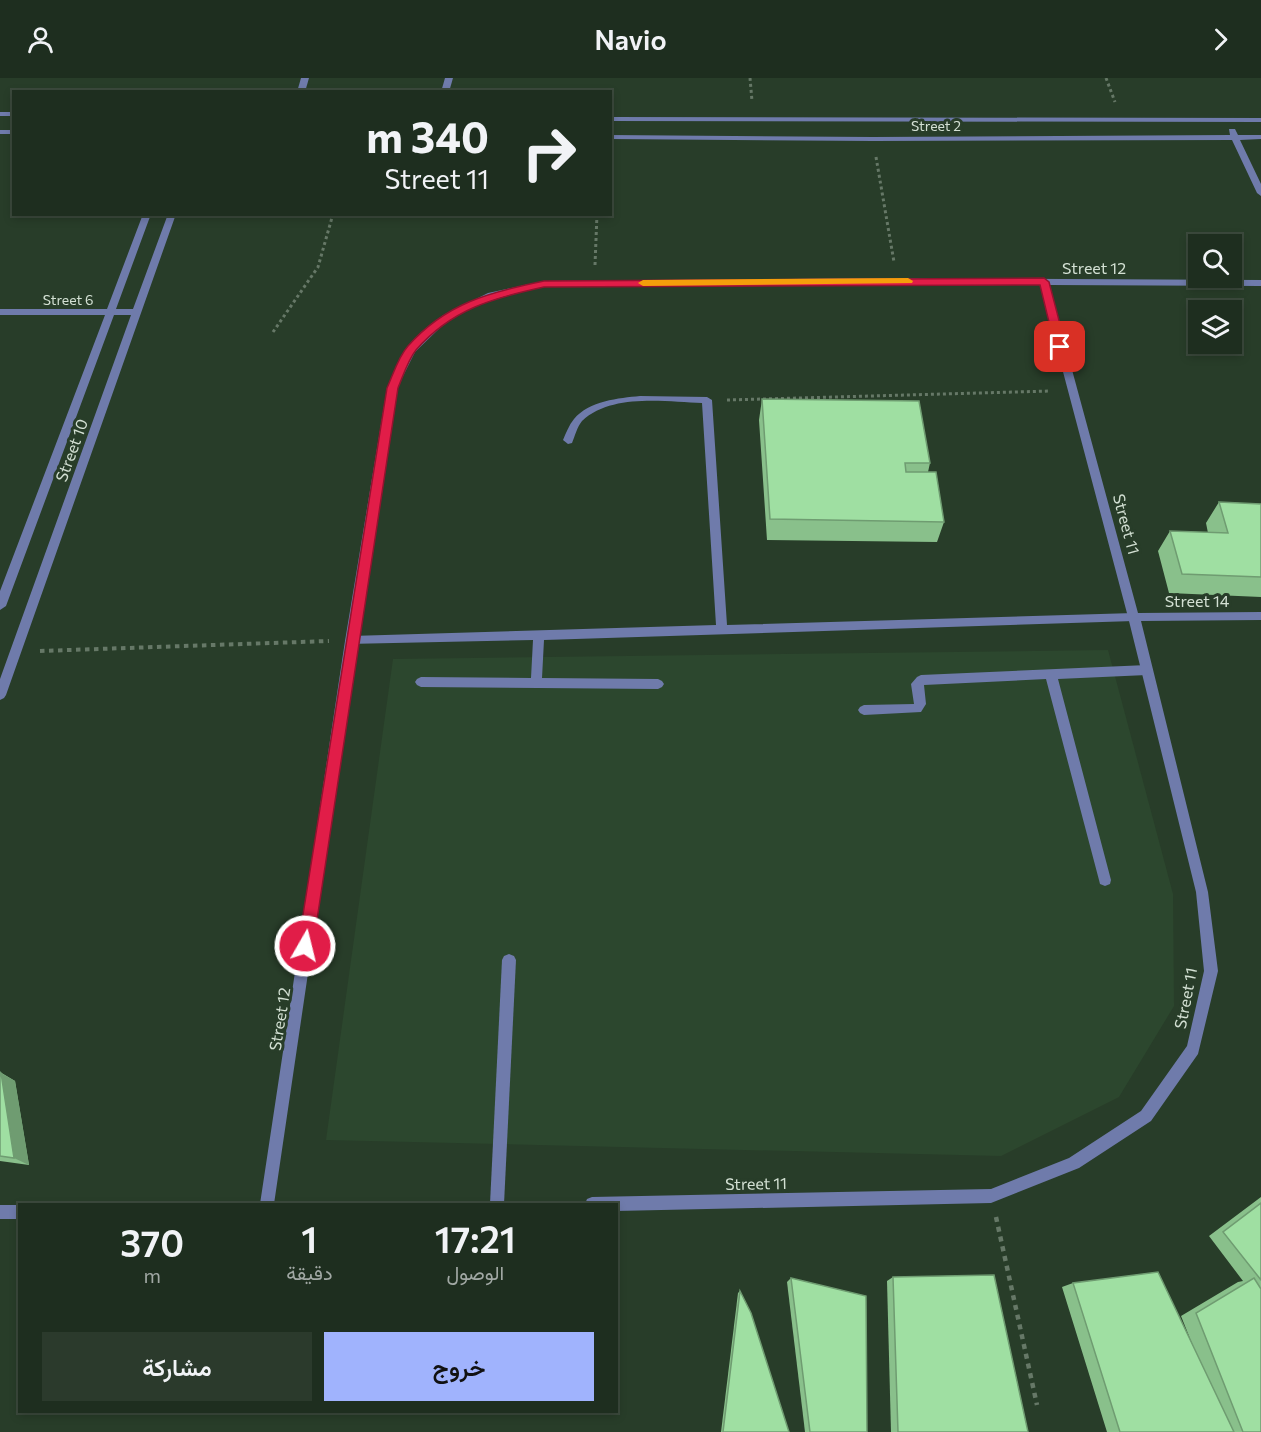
<!DOCTYPE html>
<html lang="ar">
<head>
<meta charset="utf-8">
<style>
	body { margin:0; font-family:Commissioner,Vazirmatn,sans-serif; background:#2b3a2c; color:#f1f3f6; direction:rtl; height:100vh; display:flex; flex-direction:column; font-size:22px; white-space:nowrap }
	* { box-sizing:border-box; margin:0 }
	p { font-size:20px; color:#a1a8a4 }
	.icon { flex:none; width:33px; height:33px; fill:none; stroke:currentColor; stroke-width:2; stroke-linecap:round; stroke-linejoin:round }
	.map { position:relative; flex:1; overflow:hidden; direction:ltr }
	.drawer { position:absolute; left:18px; top:1125px; width:600px; height:210px; display:flex; flex-direction:column; background:#1e2e1f; border-radius:0px; box-shadow:0 3px 9px #0003,0 0 0 2px #3c4a3d; direction:rtl }
	.drawer>* { flex:none }
	.guide { position:absolute; left:12px; top:12px; width:600px; height:126px; border-radius:0px; box-shadow:0 3px 9px #0003,0 0 0 2px #3c4a3d; direction:rtl; background:#1e2e1f; color:#f1f3f6; overflow:hidden }
	.tools { position:absolute; left:1188px; top:156px; display:grid; gap:12px }
	.tools a { display:grid; place-items:center; width:54px; height:54px; border-radius:0px; background:#1e2e1f; box-shadow:0 3px 9px #0003,0 0 0 2px #3c4a3d; font-size:30px }
	.pin { position:absolute; display:grid; place-items:center; width:51px; height:51px; color:#fff; margin:-26px; border-radius:12px; box-shadow:0 3px 9px #0006 }
	.me { position:absolute; width:66px; margin:-33px; rotate:8deg; stroke-linejoin:round; filter:drop-shadow(0 0 4px #0008) }
	.turn { display:flex; align-items:center; gap:21px; height:126px; padding:0 24px; font-size:27px }
	.turn .icon { width:78px; height:78px; stroke-width:2.5 }
	.turn b { display:block; font-size:42px; line-height:51px }
	.eta { display:flex; justify-content:space-evenly; align-items:center; height:102px; text-align:center }
	.eta b { font-size:36px; font-weight:600; line-height:42px }
	.cta { display:flex; gap:12px; margin-top:auto; padding:12px 24px }
	.cta a { flex:1; height:69px; border-radius:0px; background:#a0b3fd; color:#111; font-size:24px; font-weight:600; line-height:69px; text-align:center }
	.cta a+a { background:#2b3a2c; color:#f1f3f6 }
	header { display:flex; justify-content:space-between; align-items:center; height:78px; padding:0 24px; background:#1e2e1f; font-size:27px; font-weight:600 }
	.map>svg:first-child { display:block }
	.built { fill:#2c472e }
	.lines { fill:none; stroke-linecap:round; stroke-linejoin:round }
	.path-far2 { stroke:#667867; stroke-width:3; stroke-dasharray:3 3; stroke-linecap:butt }
	.path-far1 { stroke:#667867; stroke-width:4; stroke-dasharray:4.5 4.5; stroke-linecap:butt }
	.path { stroke:#667867; stroke-width:4.5; stroke-dasharray:5 5; stroke-linecap:butt }
	.service { fill:#6f7bab; fill-rule:evenodd }
	.minor { fill:#6f7bab; fill-rule:evenodd }
	.wall { fill:#89c08b }
	.shaded-wall { fill:#6f9c71 }
	.building { fill:#9fdfa2; stroke:#6f9c71; stroke-width:1.5 }
	.route { fill:#e11d48; stroke:#92132f; stroke-width:1.5 }
	.slow { fill:#f59e0b }
	.labels { text-anchor:middle; dominant-baseline:central; stroke-width:6; stroke-linejoin:round; paint-order:stroke }
	.far-street-label { font-size:14px; fill:#d3e0d3; stroke:#283d29 }
	.street-label { font-size:16px; fill:#d3e0d3; stroke:#283d29 }
</style>
</head>
<body>
<header><svg class="icon" aria-label="forward" viewBox="0 0 24 24"><path d="M9 5l7 7-7 7"/></svg>Navio<svg class="icon" aria-label="person" viewBox="0 0 24 24"><circle cx="12" cy="8" r="4"/><path d="M4 21q1-7 8-7t8 7"/></svg></header>
<div class="map">
<svg width="1261" height="1354" viewBox="0 0 1261 1354">
	<rect width="100%" height="100%" fill="#283d29"/>
	<path class="built" d="M1108,572l65,244 1,112 -55,91 -118,59 -675,-16 67,-481z"/>
	<g class="lines">
		<g class="path-far2">
			<path d="M750,0l2,23"/>
			<path d="M1106,0l9,24"/>
			<path d="M876,79l18,105"/>
			<path d="M595,187l2,-51"/>
			<path d="M273,254l45,-65 15,-53"/>
			<path d="M727,322l323,-9"/>
		</g>
		<path class="path-far1" d="M40,573l289,-10"/>
		<path class="path" d="M996,1139l41,188"/>
		<g class="service">
			<path d="M301,0h8l-4,14h-8z"/>
			<path d="M640,318l67,1 5,3 15,225 407,-12 6,4 -6,4 -590,19 -2,38 116,1 4,2 2,3 -2,3 -4,2 -237,-2 -4,-2 -2,-3 2,-3 4,-2 110,1 2,-38 -186,4 -2,-3 2,-3 4,-2 365,-11 -14,-222c-36,-1 -90,-10 -120,18 -5,6 -7,15 -10,22l-4,1 -5,-4c3,-7 6,-15 11,-21 15,-18 45,-21 66,-23z"/>
			<path d="M1147,587l4,2 2,3 -2,3 -4,2 -89,4 53,201 -1,4 -5,2 -5,-2 -1,-4 -53,-201 -122,6 2,19 -5,8 -57,3 -4,-2 -2,-3 2,-3 4,-2 50,-1 -3,-20 6,-7 4,-2z"/>
			<path d="M509,876l5,2 2,4 -12,244h-14l12,-244 2,-4z"/>
		</g>
		<g class="minor">
			<path d="M445,0h8l-4,14h-8z"/>
			<rect x="0" y="34" width="14" height="4"/>
			<path d="M610,39l651,1v4l-651,-1z"/>
			<path d="M1229,51h6l3,6h23v4l-21,1 21,44v12l-4,-3 -25,-53 -359,1 -263,-2v-4l263,2 357,-2z"/>
			<rect x="0" y="52" width="14" height="4"/>
			<path d="M143,136h8l-35,95h17l35,-95h8l-170,481 -2,3 -4,2v-21l131,-364h-17l-108,291 -6,4v-19l105,-276h-105v-6h107z"/>
			<path d="M897,200l364,2v6l-212,-1 89,328 123,-1v8l-120,1 67,271 10,79 -20,83 -47,67 -72,47 -88,35 -375,8v-7h-31l2,-5 5,-2 399,-8 78,-31 72,-47 46,-65 17,-75 -8,-79 -68,-275 -88,-332 -496,2 -50,10 -46,23 -33,32 -18,36 -40,253 -83,563h-14l85,-563 42,-253 21,-40 34,-32 46,-23 56,-12z"/>
			<rect x="0" y="1127" width="20" height="14"/>
		</g>
	</g>
	<g class="wall">
		<path d="M762,321l168,64 -2,9 16,50 -7,20 -170,-2 -8,-120z"/>
		<path d="M1219,424l42,2v93l-92,-4 -11,-42 12,-20 38,2 -2,-10z"/>
		<path d="M0,994l15,9 14,84 -29,-4z"/>
		<path d="M1261,1119v235h-154l-45,-145 11,-4 120,63 -12,-30 57,-34 5,-1 -34,-45z"/>
		<path d="M893,1199l135,155h-137l-4,-151z"/>
		<path d="M791,1200l76,154h-62l-18,-150z"/>
		<path d="M740,1213l49,141h-68l17,-139z"/>
	</g>
	<path class="shaded-wall" d="M1,995l14,8 14,84 -15,-7z"/>
	<g class="building">
		<path d="M762,321l157,2 11,62h-25l1,9h30l8,50 -174,-3z"/>
		<path d="M1219,424l42,2v73l-79,-3 -12,-43 58,2z"/>
		<path d="M0,994l1,1 13,85 -14,-2z"/>
		<path d="M1261,1125v77l-38,-48z"/>
		<path d="M1158,1194l76,160h-114l-47,-149z"/>
		<path d="M994,1197l34,157h-130l-5,-155z"/>
		<path d="M791,1200l75,18 1,136h-57z"/>
		<path d="M1254,1200l7,11v143h-18l-47,-119z"/>
		<path d="M740,1213l11,22 38,119h-66z"/>
	</g>
	<path class="route" d="M1044,200l5,4 17,65 -6,3 -5,-3 -15,-62 -496,2c-51,11 -92,22 -128,63 -8,10 -13,26 -18,38l-85,558 -2,5 -6,2 -5,-2 -2,-5 89,-558c6,-13 11,-31 21,-42 38,-43 82,-54 136,-65z"/>
	<path class="slow" d="M908,200l5,3 -1,2 -269,3 -5,-3 5,-3z"/>
	<g class="labels">
		<g class="far-street-label">
			<text x="936" y="47">Street 2</text>
			<text x="68" y="221">Street 6</text>
		</g>
		<g class="street-label">
			<text x="1094" y="189">Street 12</text>
			<text transform="translate(71 372) rotate(-70)">Street 10</text>
			<text transform="translate(1127 446) rotate(75)">Street 11</text>
			<text x="1197" y="522">Street 14</text>
			<text transform="translate(1185 920) rotate(-79)">Street 11</text>
			<text transform="translate(279 941) rotate(-81)">Street 12</text>
			<text transform="translate(756 1105) rotate(-1)">Street 11</text>
		</g>
	</g>
</svg>
<div class="tools">
<a><svg class="icon" aria-label="search" viewBox="0 0 24 24"><circle cx="10" cy="10" r="6"/><path d="M15 15l6 6"/></svg></a>
<a><svg class="icon" aria-label="layers" viewBox="0 0 24 24"><path d="M12 4l9 5-9 5-9-5zM3 14l9 5 9-5"/></svg></a>
</div>
<div class="pin" style="left:1060px;top:269px;background:#d93025"><svg class="icon" aria-label="arrive" viewBox="0 0 24 24"><path d="M6 21V4h12l-3 4 3 4H6"/></svg></div>
<svg class="me" style="left:305px;top:868px" viewBox="-20 -20 40 40"><circle r="17" fill="#e11d48" stroke="#fff" stroke-width="3"/><path d="M0-11L8 9 0 5-8 9z" fill="#fff"/></svg>
<div class="guide">
<div class="turn"><svg class="icon" aria-label="right" viewBox="0 0 24 24"><path d="M7 20v-9h11M14 6l5 5-5 5"/></svg><div><b>340 m</b>Street 11</div></div>
</div>
<section class="drawer">
<div class="eta">
<div><b>17:21</b><p>الوصول</p></div>
<div><b>1</b><p>دقيقة</p></div>
<div><b>370</b><p>m</p></div>
</div>
<div class="cta"><a>خروج</a><a>مشاركة</a></div>
</section>
</div>
</body>
</html>
